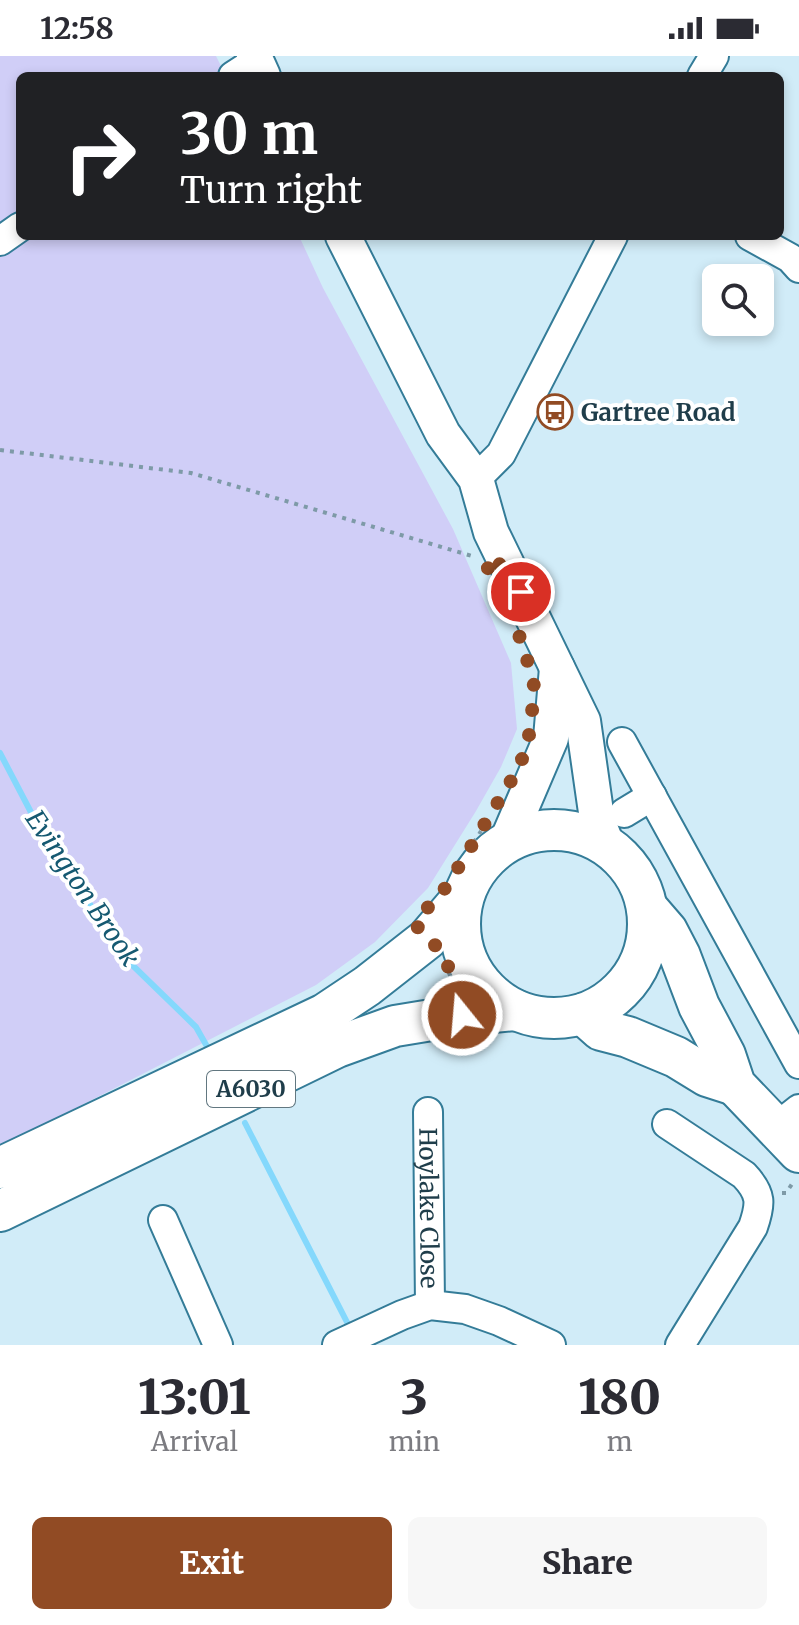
<!DOCTYPE html>
<html lang="en">
<head>
<meta charset="utf-8">
<style>
	body { margin:0; font-family:Merriweather,serif; background:#f7f7f7; color:#2b2b33; height:100vh; display:flex; flex-direction:column; font-size:30px; white-space:nowrap }
	* { box-sizing:border-box; margin:0 }
	p { font-size:26px; color:#7c7c81 }
	.icon { flex:none; width:44px; height:44px; fill:none; stroke:currentColor; stroke-width:2; stroke-linecap:round; stroke-linejoin:round }
	.map { position:relative; height:1289px; overflow:hidden }
	.side { display:flex; flex-direction:column; background:#fff; flex:1 }
	.side>* { flex:none }
	.guide { position:absolute; left:16px; top:16px; width:768px; height:168px; border-radius:12px; box-shadow:0 4px 12px #0003; background:#202124; color:#fff; overflow:hidden }
	.controls { position:absolute; left:702px; top:208px; display:grid; gap:16px }
	.controls a { display:grid; place-items:center; width:72px; height:72px; border-radius:12px; background:#fff; box-shadow:0 4px 12px #0003; font-size:40px }
	.pin { position:absolute; display:grid; place-items:center; width:68px; height:68px; color:#fff; margin:-34px; border:4px solid #fff; border-radius:50%; box-shadow:0 2px 8px #0007 }
	.me { position:absolute; width:88px; margin:-44px; rotate:343deg; stroke-linejoin:round; filter:drop-shadow(0 0 6px #0008) }
	.turn { display:flex; align-items:center; gap:28px; height:168px; padding:0 32px; font-size:36px }
	.turn .icon { width:104px; height:104px; stroke-width:2.5 }
	.turn b { display:block; font-size:56px; line-height:68px }
	.eta { display:flex; justify-content:space-evenly; align-items:center; height:136px; text-align:center }
	.eta b { font-size:48px; font-weight:800; line-height:56px }
	.button { display:flex; gap:16px; margin-top:auto; padding:16px 32px }
	.button a { flex:1; height:92px; border-radius:12px; background:#914b24; color:#fff; font-size:32px; font-weight:800; line-height:92px; text-align:center }
	.button a+a { background:#f7f7f7; color:#2b2b33 }
	.status { display:flex; justify-content:space-between; align-items:center; height:56px; padding:0 40px; background:#fff; direction:ltr }
	.status svg { height:22px; fill:currentColor }
	.map>svg:first-child { display:block }
	.green { fill:#d0cef7 }
	.lines { fill:none; stroke-linecap:round; stroke-linejoin:round }
	.stream { stroke:#84d8fc; stroke-width:6 }
	.minor-casing { stroke:#347c98; stroke-width:32 }
	.major-casing { stroke:#347c98; stroke-width:38 }
	.highway-casing { stroke:#347c98; stroke-width:44 }
	.path { stroke:#7e9aa7; stroke-width:4; stroke-dasharray:4 6; stroke-linecap:butt }
	.minor { stroke:#fff; stroke-width:28 }
	.major { stroke:#fff; stroke-width:34 }
	.highway { stroke:#fff; stroke-width:40 }
	.route { stroke:#914b24; stroke-width:14; stroke-dasharray:0 25.2 }
	.labels { text-anchor:middle; dominant-baseline:central; stroke-width:8; stroke-linejoin:round; paint-order:stroke }
	.shield { fill:#fff; stroke:#627780; stroke-width:2 }
	.shield-label { font-size:22px; font-weight:bold; fill:#1f3d4a }
	.poi-label { font-size:24px; font-weight:bold; fill:#1f3d4a; stroke:#fff; text-anchor:start }
	.street-label { font-size:24px; fill:#1f3d4a; stroke:#fff }
	.water-label { font-size:26px; font-style:italic; fill:#155971; stroke:#fff }
</style>
</head>
<body>
<div class="status"><b>12:58</b><svg viewBox="0 0 49 12"><path d="M0 12V9h3v3zM5 12V6h3v6zM10 12V3h3v9zM15 12V0h3v12zM26 1h20v11H26zM47 4h2v5h-2z"/></svg></div>
<div class="map">
<svg width="799" height="1289" viewBox="0 0 799 1289">
	<rect width="100%" height="100%" fill="#d1ecf8"/>
	<path class="green" d="M0,0h216l10,20h-206v160h279l24,52 130,241 58,134 6,66 -16,38 -25,44 -48,77 -53,54 -59,43 -316,162z"/>
	<g class="lines">
		<g class="stream">
			<path d="M0,697l34,65 90,139 72,70 13,23"/>
			<path d="M245,1067l106,207"/>
		</g>
		<defs>
			<g id="minor">
				<path d="M233,20l23,-15"/>
				<path d="M702,20l12,-20"/>
				<path d="M750,180l40,22 9,10"/>
				<path d="M0,185l20,-14"/>
				<path d="M476,423l25,-25 112,-218"/>
				<path d="M622,686l177,322"/>
				<path d="M624,757l28,-17"/>
				<path id="s1" d="M428,1056l2,193"/>
				<path d="M667,1068l77,51c18,19 17,29 9,52l-73,118"/>
				<path d="M775,1072l24,-19"/>
				<path d="M163,1164l55,125"/>
				<path d="M337,1289l65,-30 28,-10 35,4 34,12 52,24"/>
			</g>
			<g id="major">
				<path d="M254,0l9,20"/>
				<path d="M343,180l100,198 33,45 15,53 92,189 14,98 10,26"/>
				<path d="M507,785l44,-103 6,-70"/>
			</g>
			<g id="highway">
				<circle cx="554" cy="868" r="94"/>
				<path d="M648,853l19,22 13,25 19,50 26,49 10,30 64,67"/>
				<path d="M583,958l18,16 27,7 48,20 31,19 28,9"/>
				<path d="M0,1112l325,-154 42,-28 60,-47 35,-41"/>
				<path d="M0,1155l337,-164 58,-21 67,-11 53,-5"/>
			</g>
		</defs>
		<use href="#minor" class="minor-casing"/>
		<use href="#major" class="major-casing"/>
		<use href="#highway" class="highway-casing"/>
		<g class="path">
			<path d="M0,394l191,23 281,83"/>
			<path d="M458,812l23,-37"/>
			<path d="M445,907l10,25"/>
			<path d="M782,1137h4l8,-12"/>
		</g>
		<use href="#minor" class="minor"/>
		<use href="#major" class="major"/>
		<use href="#highway" class="highway"/>
	</g>
	<g class="lines">
		<path class="route" d="M462,959c-4,-16 -12,-50 -21,-63 -8,-11 -20,-16 -26,-30l32,-36 73,-120 11,-38 3,-47 -18,-55 -32,-66 25,7 12,25"/>
	</g>
	<defs>
		<symbol id="bus-ring" viewBox="-11 -11 22 22"><circle r="9.5" fill="#fff" stroke="#914b24" stroke-width="1.5"/><path d="M-5-6H5V4H4V6H2V4H-2V6H-4V4H-5ZM-3.5-4V0h7V-4ZM-3.5 1.2v1.5H-2V1.2ZM2 1.2v1.5H3.5V1.2Z" fill="#914b24"/></symbol>
	</defs>
	<g fill-rule="evenodd">
		<use href="#bus-ring" x="535" y="336" width="40" height="40"/>
	</g>
	<g class="labels">
		<rect class="shield" x="207" y="1015" width="88" height="36" rx="6"/>
		<g class="shield-label">
			<text x="251" y="1033">A6030</text>
		</g>
		<g class="poi-label">
			<text x="581" y="356">Gartree Road</text>
		</g>
		<g class="street-label">
			<text stroke="none"><textPath href="#s1" startOffset="96">Hoylake Close</textPath></text>
		</g>
		<g class="water-label">
			<text transform="translate(83 832) rotate(56)">Evington Brook</text>
		</g>
	</g>
</svg>
<div class="controls">
<a><svg class="icon" aria-label="search" viewBox="0 0 24 24"><circle cx="10" cy="10" r="6"/><path d="M15 15l6 6"/></svg></a>
</div>
<div class="pin" style="left:521px;top:536px;background:#d93025"><svg class="icon" aria-label="arrive" viewBox="0 0 24 24"><path d="M6 21V4h12l-3 4 3 4H6"/></svg></div>
<svg class="me" style="left:462px;top:959px" viewBox="-20 -20 40 40"><circle r="17" fill="#914b24" stroke="#fff" stroke-width="3"/><path d="M0-11L8 9 0 5-8 9z" fill="#fff"/></svg>
<div class="guide">
<div class="turn"><svg class="icon" aria-label="right" viewBox="0 0 24 24"><path d="M7 20v-9h11M14 6l5 5-5 5"/></svg><div><b>30 m</b>Turn right</div></div>
</div>
</div>
<section class="side">
<div class="eta">
<div><b>13:01</b><p>Arrival</p></div>
<div><b>3</b><p>min</p></div>
<div><b>180</b><p>m</p></div>
</div>
<div class="button"><a>Exit</a><a>Share</a></div>
</section>
</body>
</html>
